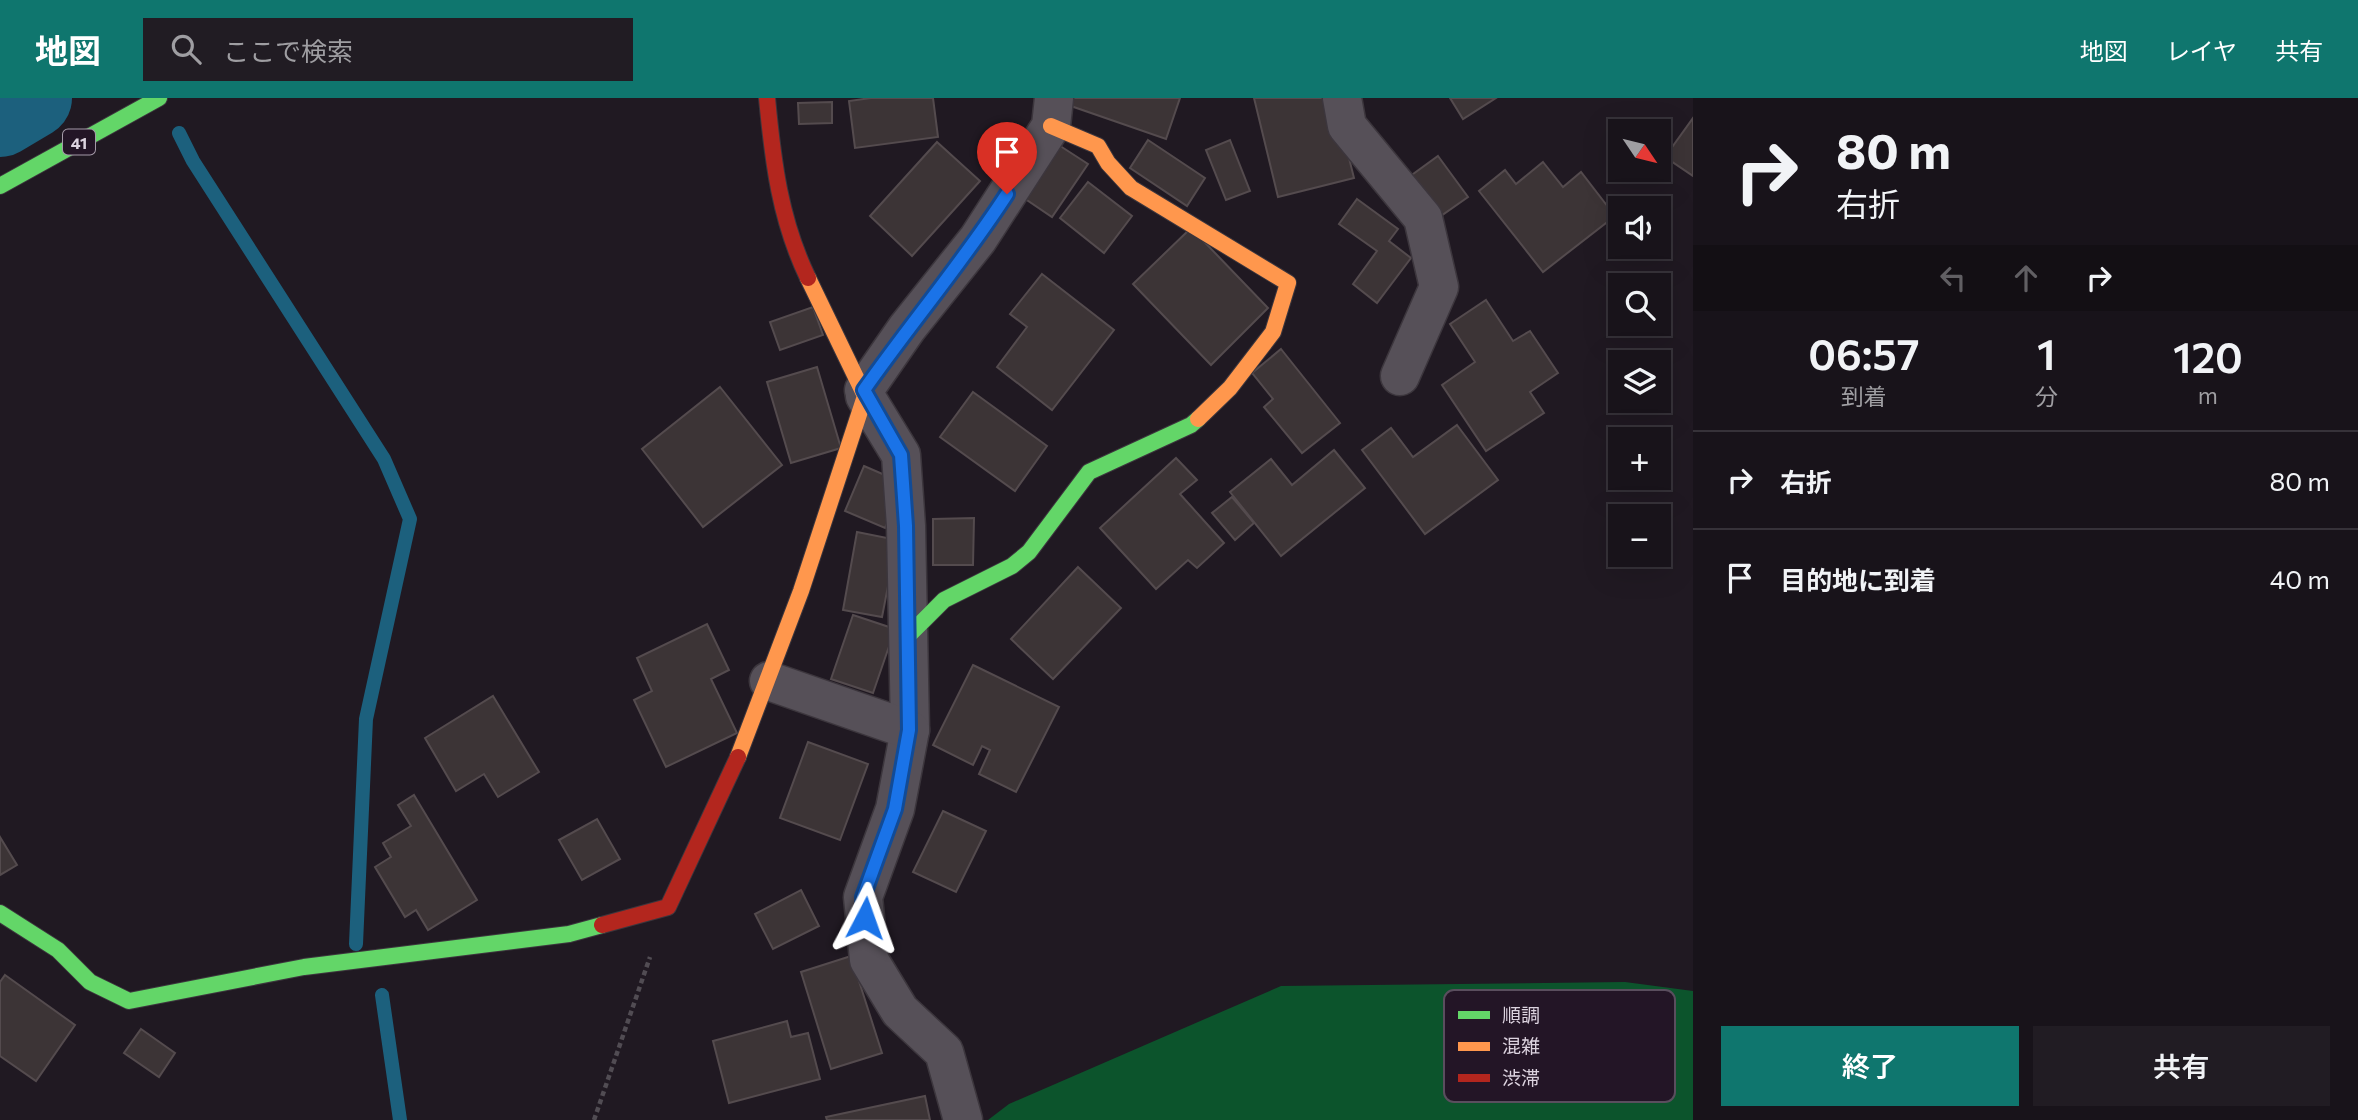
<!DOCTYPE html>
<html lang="ja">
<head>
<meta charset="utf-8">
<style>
	body { margin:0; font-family:Commissioner,"Noto Sans JP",sans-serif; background:#211c23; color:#f1f3f6; height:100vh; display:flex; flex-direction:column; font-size:26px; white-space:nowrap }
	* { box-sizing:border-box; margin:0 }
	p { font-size:23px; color:#9f9ea2 }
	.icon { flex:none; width:38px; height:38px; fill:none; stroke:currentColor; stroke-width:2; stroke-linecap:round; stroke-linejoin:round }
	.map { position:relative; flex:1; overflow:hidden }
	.side { display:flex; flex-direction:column; background:#18131a; width:665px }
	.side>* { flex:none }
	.banner { background:#18131a; color:#f1f3f6; overflow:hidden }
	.needle { width:46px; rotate:125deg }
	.fabs { position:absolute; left:1608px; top:21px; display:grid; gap:14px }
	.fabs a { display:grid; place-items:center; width:63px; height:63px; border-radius:0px; background:#18131a; box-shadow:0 7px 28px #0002,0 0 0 2px #363239; font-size:35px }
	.pin { position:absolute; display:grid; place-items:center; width:60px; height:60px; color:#fff; margin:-72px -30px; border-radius:50% 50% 50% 0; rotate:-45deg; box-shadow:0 0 7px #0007 }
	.pin .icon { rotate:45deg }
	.me { position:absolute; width:77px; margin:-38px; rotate:4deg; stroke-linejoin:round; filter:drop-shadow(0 0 5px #0008) }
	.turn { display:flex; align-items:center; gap:24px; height:147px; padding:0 28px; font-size:32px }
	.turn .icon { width:91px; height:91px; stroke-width:2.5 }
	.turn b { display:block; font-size:49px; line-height:60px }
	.lanes { display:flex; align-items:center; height:66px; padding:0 28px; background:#0003; justify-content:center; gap:35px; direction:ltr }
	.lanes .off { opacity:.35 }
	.eta { display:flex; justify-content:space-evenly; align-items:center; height:119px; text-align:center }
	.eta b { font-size:42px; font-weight:600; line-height:49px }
	.action { display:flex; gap:14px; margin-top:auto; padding:14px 28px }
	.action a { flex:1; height:80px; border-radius:0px; background:#0f766e; color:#fff; font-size:28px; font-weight:600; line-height:80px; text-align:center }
	.action a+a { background:#211c23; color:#f1f3f6 }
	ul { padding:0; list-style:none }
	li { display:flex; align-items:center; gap:21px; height:98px; padding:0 28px; border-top:2px solid #363239 }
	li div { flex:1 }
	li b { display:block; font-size:26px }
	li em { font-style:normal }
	header { display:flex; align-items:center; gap:42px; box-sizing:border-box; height:98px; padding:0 35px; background:#0f766e; color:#fff }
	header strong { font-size:33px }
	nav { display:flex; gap:38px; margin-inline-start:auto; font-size:24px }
	.search { width:490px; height:63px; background:#211c23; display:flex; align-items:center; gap:18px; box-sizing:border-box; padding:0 24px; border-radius:0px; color:#9f9ea2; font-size:26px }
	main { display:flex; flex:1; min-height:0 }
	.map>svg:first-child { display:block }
	.forest { fill:#0c542c }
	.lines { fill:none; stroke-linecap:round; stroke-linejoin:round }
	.stream { stroke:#1c607d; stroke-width:14 }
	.river { stroke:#1c607d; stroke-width:80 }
	.building { fill:#3c3436; stroke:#544b4e; stroke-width:2 }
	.street-casing { stroke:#3c363d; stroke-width:41 }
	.fast-casing { stroke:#3c363d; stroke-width:18 }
	.slow-casing { stroke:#3c363d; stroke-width:18 }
	.jam-casing { stroke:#3c363d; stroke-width:18 }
	.path { stroke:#514c53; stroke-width:4.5; stroke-dasharray:5 3.5; stroke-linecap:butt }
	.street { stroke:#565058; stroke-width:38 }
	.fast { stroke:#63d668; stroke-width:16 }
	.slow { stroke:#ff974d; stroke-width:16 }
	.jam { stroke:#b3261e; stroke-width:16 }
	.route-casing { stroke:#114b97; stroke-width:18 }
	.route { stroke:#1a73e8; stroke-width:12 }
	.labels { text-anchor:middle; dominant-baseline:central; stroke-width:5; stroke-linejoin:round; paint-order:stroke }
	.shield { fill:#231526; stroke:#a49aa8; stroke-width:2 }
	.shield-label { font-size:16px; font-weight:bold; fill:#dcd3df }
	.key { fill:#231526; stroke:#5a4e5e; stroke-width:2 }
	.key-label { font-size:19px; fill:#dcd3df }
</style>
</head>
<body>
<header>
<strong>地図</strong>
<div class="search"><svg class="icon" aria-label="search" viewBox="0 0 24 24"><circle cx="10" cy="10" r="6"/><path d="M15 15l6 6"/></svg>ここで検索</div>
<nav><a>地図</a><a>レイヤ</a><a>共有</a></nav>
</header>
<main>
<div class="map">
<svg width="1693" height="1022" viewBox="0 0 1693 1022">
	<rect width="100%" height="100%" fill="#201922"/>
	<path class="forest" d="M1625,884l68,9v129h-705l21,-16 272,-118z"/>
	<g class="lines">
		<g class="stream">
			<path d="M179,35l14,28 191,298 26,60 -44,200 -10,225"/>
			<path d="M382,897l18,125"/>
		</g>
		<path class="river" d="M0,19l32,-19"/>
	</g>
	<g class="building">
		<path d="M871,0h62l5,39 -83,11 -6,-47z"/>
		<path d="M1070,0h110l-14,41 -98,-34z"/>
		<path d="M1254,0h80l20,80 -76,19z"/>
		<path d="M1450,0h46l-33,21z"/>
		<path d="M832,4v21l-33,1 -1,-21z"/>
		<path d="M1693,20v58l-28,-19z"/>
		<path d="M1148,42l57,38 -18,28 -57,-38z"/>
		<path d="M1230,42l20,51 -24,9 -20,-50z"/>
		<path d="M937,44l43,39 -68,75 -42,-40z"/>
		<path d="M1054,44l34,22 -36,53 -34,-23z"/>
		<path d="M1438,58l30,41 -30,21 -29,-41z"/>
		<path d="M1543,64l20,25 18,-15 34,44 -72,56 -64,-81 26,-21 11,14z"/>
		<path d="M1088,84l44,34 -28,37 -44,-35z"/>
		<path d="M1357,101l41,30 -9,12 22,17 -34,45 -24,-19 24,-33 -38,-27z"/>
		<path d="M1191,130l77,80 -57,57 -78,-81z"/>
		<path d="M1042,176l72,56 -62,80 -55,-43 30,-40 -17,-13z"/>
		<path d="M1486,202l27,41 17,-10 28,42 -28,19 14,21 -58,38 -44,-66 33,-23 -25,-38z"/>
		<path d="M813,209l10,28 -43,15 -10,-28z"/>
		<path d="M1281,251l59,74 -38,30 -38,-46 9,-8 -21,-26z"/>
		<path d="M817,269l24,81 -50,15 -24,-81z"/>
		<path d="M720,289l62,78 -79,62 -61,-78z"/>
		<path d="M973,294l74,54 -32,45 -75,-54z"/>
		<path d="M1457,327l41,55 -73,54 -63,-84 29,-22 22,29z"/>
		<path d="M1334,352l31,38 -84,68 -51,-64 41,-33 21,26z"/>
		<path d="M1176,360l21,22 -17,14 44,49 -27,25 -9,-8 -32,29 -56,-61z"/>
		<path d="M864,368l30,13 2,25 -11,24 -40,-17z"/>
		<path d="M1232,399l22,26 -19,17 -23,-27z"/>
		<path d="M974,420l-1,47h-40v-46z"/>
		<path d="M857,434l40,8 -15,77 -39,-7z"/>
		<path d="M1078,469l43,41 -68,71 -42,-40z"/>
		<path d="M853,517l42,14 -22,64 -42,-14z"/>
		<path d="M707,526l22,46 -18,9 26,54 -71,34 -32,-67 18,-9 -15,-33z"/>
		<path d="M973,567l86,42 -43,85 -37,-18 11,-24 -8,-4 -9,19 -40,-20z"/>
		<path d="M493,598l46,76 -41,25 -14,-23 -28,17 -31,-53z"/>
		<path d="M808,644l60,22 -28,76 -60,-22z"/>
		<path d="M414,697l63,105 -49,30 -12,-20 -11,7 -30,-50 16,-10 -8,-14 28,-17 -13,-21z"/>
		<path d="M943,713l43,20 -30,61 -43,-20z"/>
		<path d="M597,721l23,40 -38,21 -23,-40z"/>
		<path d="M0,739l17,28 -17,10z"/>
		<path d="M801,792l18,36 -46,23 -18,-35z"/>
		<path d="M851,858l31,97 -51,16 -30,-97z"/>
		<path d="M5,877l70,50 -39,56 -36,-25v-74z"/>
		<path d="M787,923l4,16 17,-4 12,46 -91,24 -16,-62z"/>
		<path d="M141,931l34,24 -16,24 -35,-24z"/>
		<path d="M925,998l5,24h-103l-1,-3z"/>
	</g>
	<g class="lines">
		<defs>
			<g id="street">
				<path d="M1342,0l5,28 76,92 16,69 -39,89"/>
				<path d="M864,292l43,-62 71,-89 73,-113 3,-28"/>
				<path d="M865,298l36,59 5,71 4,204 -15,79 -32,88 6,63 31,51 44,41 19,68"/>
				<path d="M769,583l141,49"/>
			</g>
			<g id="fast">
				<path d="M0,88l159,-88"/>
				<path d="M908,538l36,-36 68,-34 17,-14 60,-80 102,-47 7,-6"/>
				<path d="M0,815l58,37 32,32 39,19 175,-34 265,-33 33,-9"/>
			</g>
			<g id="slow">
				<path d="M1051,28l47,20 10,17 23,25 157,95 -15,49 -43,56 -32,31"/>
				<path d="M738,659l63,-166 64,-195 -57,-118"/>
			</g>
			<g id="jam">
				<path d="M767,0c6,64 13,122 41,180"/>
				<path d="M602,827l66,-18 70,-150"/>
			</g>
		</defs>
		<use href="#street" class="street-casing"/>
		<use href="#fast" class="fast-casing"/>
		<use href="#slow" class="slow-casing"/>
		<use href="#jam" class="jam-casing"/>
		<path class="path" d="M594,1022l56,-163"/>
		<use href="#street" class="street"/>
		<use href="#fast" class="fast"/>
		<use href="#slow" class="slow"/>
		<use href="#jam" class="jam"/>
	</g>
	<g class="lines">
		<defs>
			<path id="route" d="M865,820l-2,-21 32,-88 14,-79 -3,-204 -5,-71 -37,-65c47,-67 99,-128 143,-196"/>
		</defs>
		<use href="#route" class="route-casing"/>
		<use href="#route" class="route"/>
	</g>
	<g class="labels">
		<rect class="shield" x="63" y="31.5" width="32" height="25" rx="5"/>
		<g class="shield-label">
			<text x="79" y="44">41</text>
		</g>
	</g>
	<rect x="1444" y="892" width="231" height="112" rx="10" class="key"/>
	<rect x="1458" y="913" width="32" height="8" fill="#63d668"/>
	<rect x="1458" y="944" width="32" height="9" fill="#ff974d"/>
	<rect x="1458" y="976" width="32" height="8" fill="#b3261e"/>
	<g class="key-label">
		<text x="1502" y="924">順調</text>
		<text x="1502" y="955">混雑</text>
		<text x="1502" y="987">渋滞</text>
	</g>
</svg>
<div class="fabs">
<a><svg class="needle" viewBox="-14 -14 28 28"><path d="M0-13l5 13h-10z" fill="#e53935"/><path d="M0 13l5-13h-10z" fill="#9f9ea2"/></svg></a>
<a><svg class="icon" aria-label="sound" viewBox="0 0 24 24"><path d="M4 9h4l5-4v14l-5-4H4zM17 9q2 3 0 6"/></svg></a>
<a><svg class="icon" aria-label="search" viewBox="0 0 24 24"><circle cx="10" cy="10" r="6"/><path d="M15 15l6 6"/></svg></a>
<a><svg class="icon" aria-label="layers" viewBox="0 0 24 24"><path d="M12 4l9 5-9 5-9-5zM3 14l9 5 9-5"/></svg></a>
<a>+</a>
<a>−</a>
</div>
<div class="pin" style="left:1007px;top:96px;background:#d93025"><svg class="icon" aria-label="arrive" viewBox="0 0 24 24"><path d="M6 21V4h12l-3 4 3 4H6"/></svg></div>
<svg class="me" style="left:865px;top:820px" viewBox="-20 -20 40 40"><path d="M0-17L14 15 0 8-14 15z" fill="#1a73e8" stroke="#fff" stroke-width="4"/></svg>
</div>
<section class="side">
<div class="banner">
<div class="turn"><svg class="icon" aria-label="right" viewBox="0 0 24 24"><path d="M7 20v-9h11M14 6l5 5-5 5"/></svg><div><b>80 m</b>右折</div></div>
<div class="lanes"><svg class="icon off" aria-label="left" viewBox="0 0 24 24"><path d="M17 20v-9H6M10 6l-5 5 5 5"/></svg><svg class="icon off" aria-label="ahead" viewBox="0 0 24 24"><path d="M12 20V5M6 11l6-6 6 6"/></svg><svg class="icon" aria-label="right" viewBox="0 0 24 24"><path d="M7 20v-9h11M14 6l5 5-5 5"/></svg></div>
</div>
<div class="eta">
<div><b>06:57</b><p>到着</p></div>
<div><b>1</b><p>分</p></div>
<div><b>120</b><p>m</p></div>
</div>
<ul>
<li><svg class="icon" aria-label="right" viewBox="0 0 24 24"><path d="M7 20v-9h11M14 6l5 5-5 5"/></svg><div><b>右折</b></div><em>80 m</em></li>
<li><svg class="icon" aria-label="arrive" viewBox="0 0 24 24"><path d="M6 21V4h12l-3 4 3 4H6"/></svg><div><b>目的地に到着</b></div><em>40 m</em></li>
</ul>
<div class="action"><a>終了</a><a>共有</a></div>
</section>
</main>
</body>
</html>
